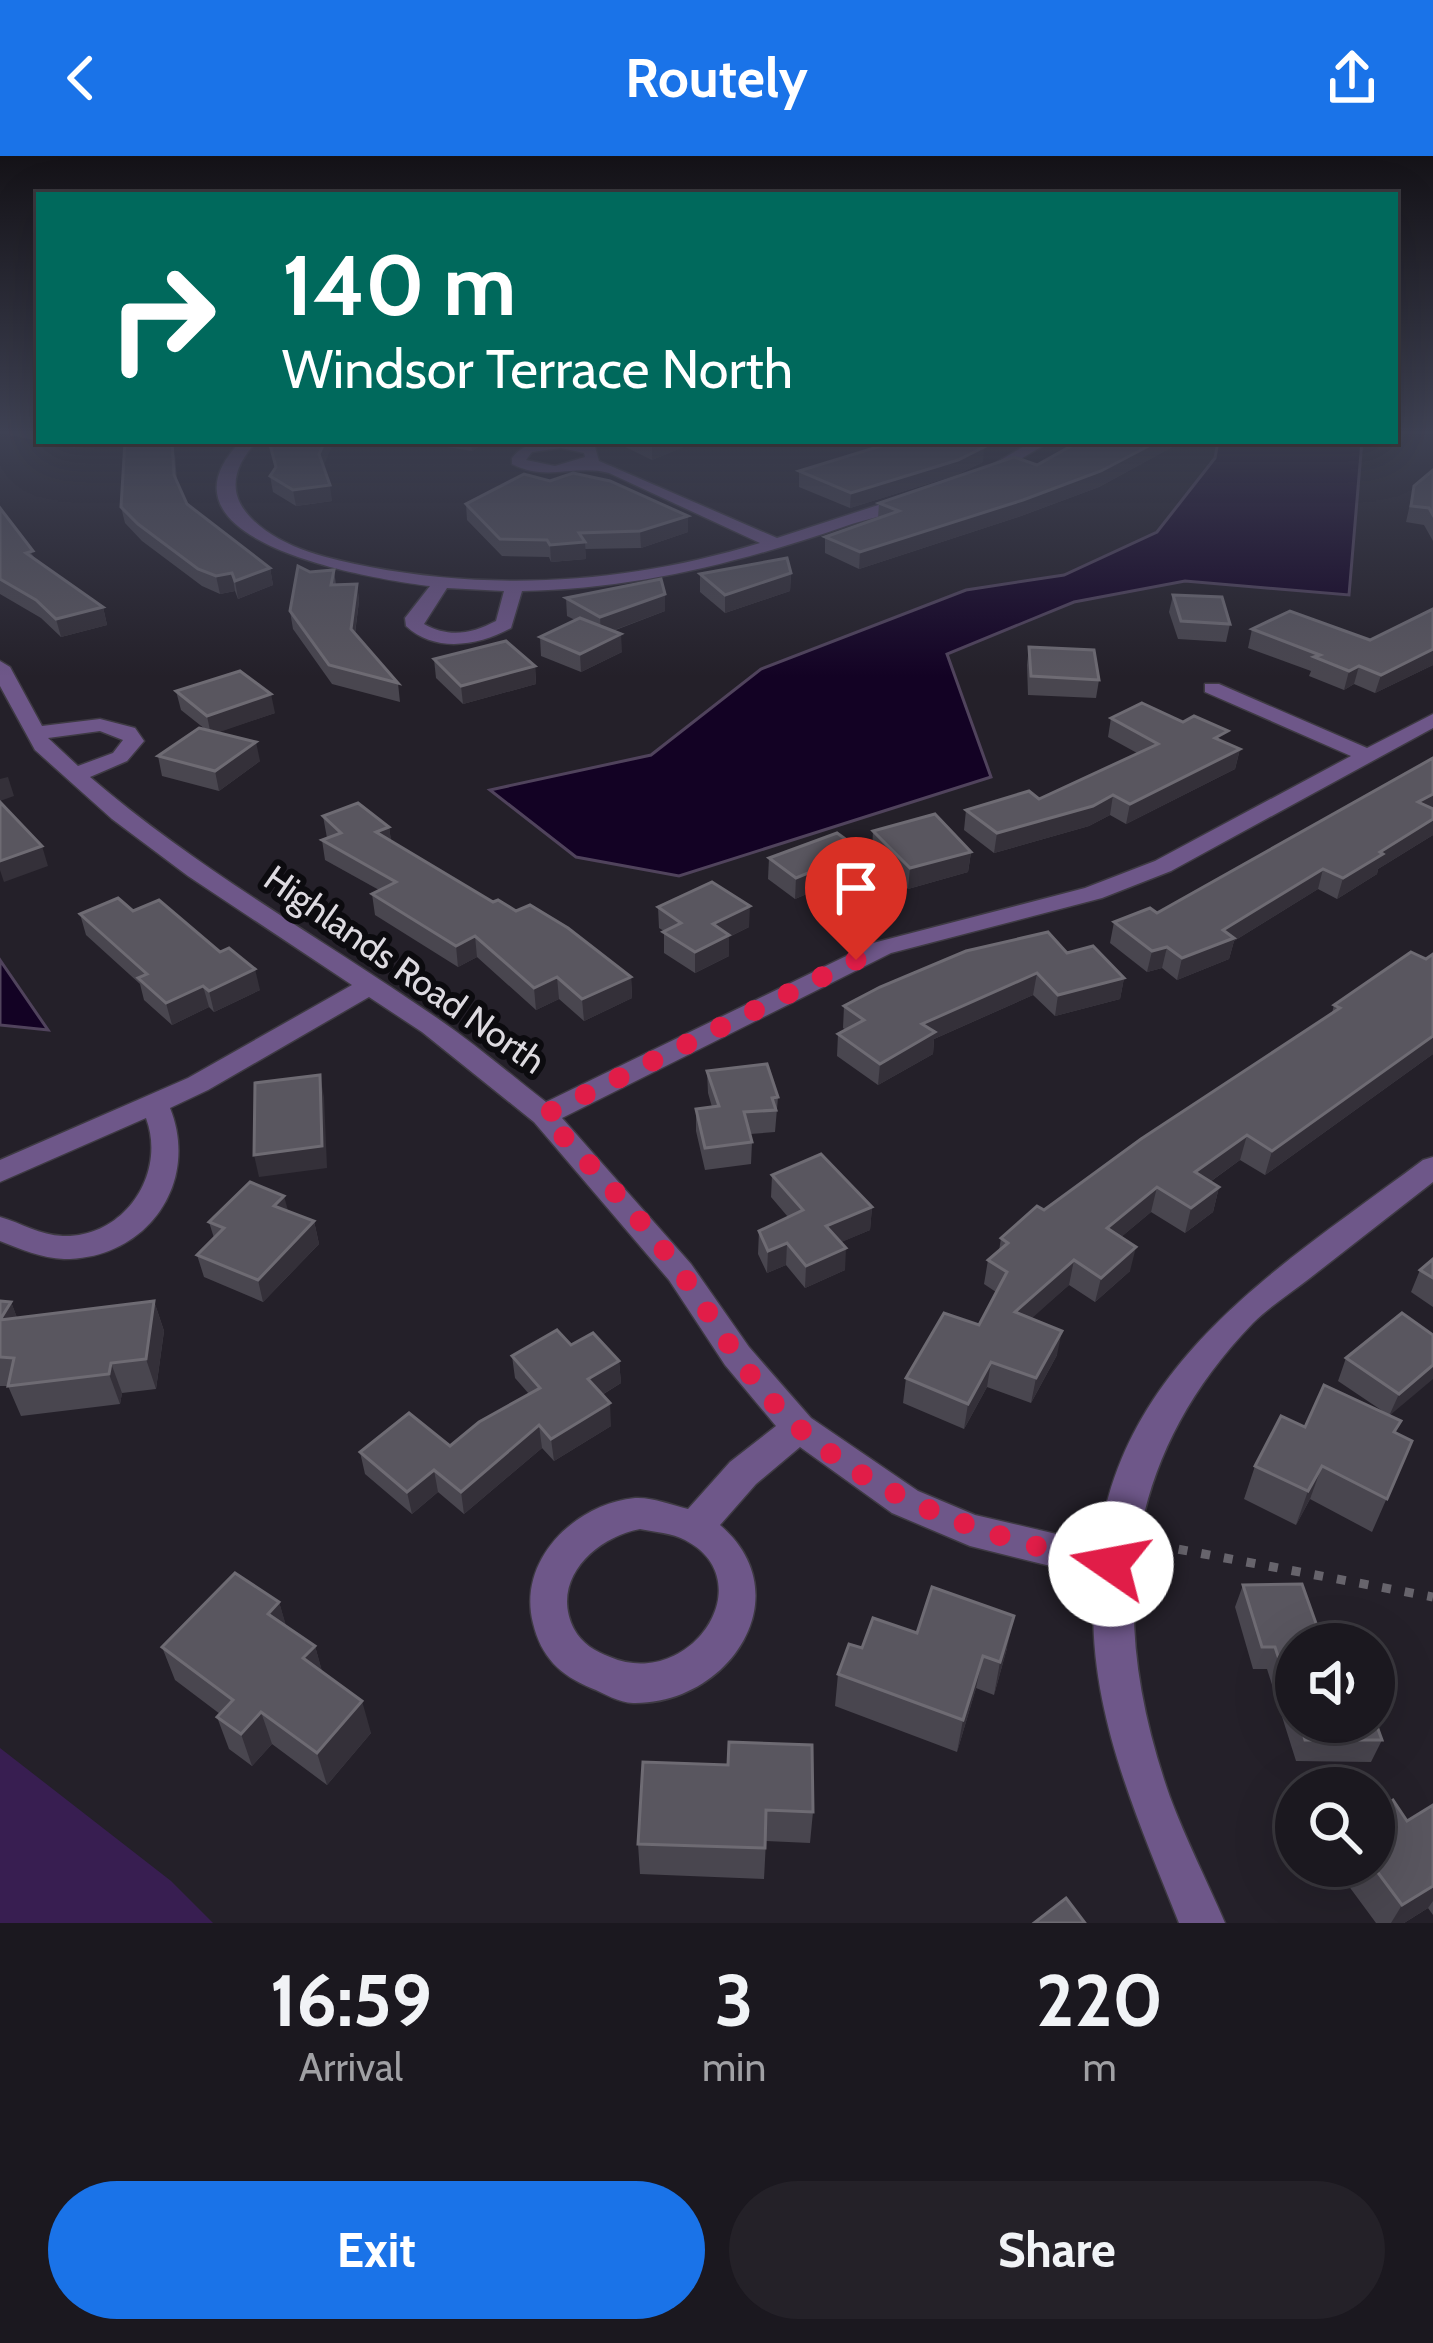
<!DOCTYPE html>
<html lang="en">
<head>
<meta charset="utf-8">
<style>
	body { margin:0; font-family:Cabin,sans-serif; background:#242128; color:#f1f3f6; height:100vh; display:flex; flex-direction:column; font-size:45px; white-space:nowrap }
	* { box-sizing:border-box; margin:0 }
	p { font-size:39px; color:#a0a0a4 }
	.icon { flex:none; width:66px; height:66px; fill:none; stroke:currentColor; stroke-width:2; stroke-linecap:round; stroke-linejoin:round }
	.map { position:relative; height:1767px; overflow:hidden }
	.side { display:flex; flex-direction:column; background:#1b181f; flex:1 }
	.side>* { flex:none }
	.banner { position:absolute; left:36px; top:36px; width:1362px; height:252px; border-radius:0px; box-shadow:0 12px 48px #0002,0 0 0 3px #39373d; background:#00695c; color:#fff; overflow:hidden }
	.tools { position:absolute; left:1275px; top:1467px; display:grid; gap:24px }
	.tools a { display:grid; place-items:center; width:120px; height:120px; border-radius:50%; background:#1b181f; box-shadow:0 12px 48px #0002,0 0 0 3px #39373d; font-size:60px }
	.pin { position:absolute; display:grid; place-items:center; width:102px; height:102px; color:#fff; margin:-123px -51px; border-radius:50% 50% 50% 0; rotate:-45deg; box-shadow:0 0 12px #0007 }
	.pin .icon { rotate:45deg }
	.me { position:absolute; width:132px; margin:-66px; rotate:282deg; stroke-linejoin:round; filter:drop-shadow(0 0 9px #0008) }
	.turn { display:flex; align-items:center; gap:42px; height:252px; padding:0 48px; font-size:54px }
	.turn .icon { width:156px; height:156px; stroke-width:2.5 }
	.turn b { display:block; font-size:84px; line-height:102px }
	.eta { display:flex; justify-content:space-evenly; align-items:center; height:204px; text-align:center }
	.eta b { font-size:72px; font-weight:700; line-height:84px }
	.primary-button { display:flex; gap:24px; margin-top:auto; padding:24px 48px }
	.primary-button a { flex:1; height:138px; border-radius:72px; background:#1a73e8; color:#fff; font-size:48px; font-weight:700; line-height:138px; text-align:center }
	.primary-button a+a { background:#242128; color:#f1f3f6 }
	header { display:flex; justify-content:space-between; align-items:center; height:156px; padding:0 48px; background:#1a73e8; color:#fff; font-size:54px; font-weight:700 }
	.map>svg:first-child { display:block }
	.green { fill:#381e51 }
	.water { fill:#130224; stroke:#50435c; stroke-width:3 }
	.lines { fill:none; stroke-linecap:round; stroke-linejoin:round }
	.street-casing { stroke:#3e3a43; stroke-width:3 }
	.path { stroke:#67646c; stroke-width:9; stroke-dasharray:9 14; stroke-linecap:butt }
	.street { fill:#6e5789; fill-rule:evenodd }
	.wall { fill:#49464f }
	.shaded-wall { fill:#343039 }
	.building { fill:#59565f; stroke:#6e6b73; stroke-width:3 }
	.route { stroke:#e11d48; stroke-width:21; stroke-dasharray:0 37.8 }
	.labels { text-anchor:middle; dominant-baseline:central; stroke-width:12; stroke-linejoin:round; paint-order:stroke }
	.street-label { font-size:36px; fill:#dddae0; stroke:#0c0b0f }
</style>
</head>
<body>
<header><svg class="icon" aria-label="back" viewBox="0 0 24 24"><path d="M15 5l-7 7 7 7"/></svg>Routely<svg class="icon" aria-label="share" viewBox="0 0 24 24"><path d="M12 15V3M7 8l5-5 5 5M5 13v7h14v-7"/></svg></header>
<div class="map">
<svg width="1433" height="1767" viewBox="0 0 1433 1767">
	<rect width="100%" height="100%" fill="#242029"/>
	<path class="green" d="M0,1592l171,133 42,42h-213z"/>
	<g class="water">
		<path d="M1218,285h144l-13,154 -164,-14 -111,21 -127,52 44,123 -312,99 -103,-19 -86,-67 161,-35 110,-86 205,-79 98,-15 93,-43 58,-74z"/>
		<path d="M0,804l48,70 -48,-5z"/>
	</g>
	<g class="lines">
		<defs>
			<g id="street">
				<path d="M241,285h16c-23,25 -32,52 -4,79 30,29 77,39 117,47 131,25 263,15 390,-24l-151,-70c-34,-9 -63,9 -97,-9v-6c19,-25 55,-18 83,-11l4,14 178,77 132,-43 14,3c-21,14 -53,20 -77,28 -107,37 -211,63 -324,65l-11,37c-33,18 -76,25 -105,-2l-1,-8 25,-32c-57,-7 -288,-44 -189,-145zM561,292l23,5 1,4 -30,9 -29,-6 6,-8zM447,432l57,3 -8,30c-25,13 -47,17 -72,3z"/>
				<path d="M1033,285h18l-61,36 -13,-3z"/>
				<path d="M0,505l10,6 32,59 58,-7 35,9 9,13 -17,20 -37,16c107,92 231,161 347,241 38,26 73,56 109,84l327,-159 212,-55 70,-27 196,-105 -146,-64v-8h14l148,64 66,-34v14l-262,143 -69,27 -211,55 -329,165 129,146 58,83 62,71 107,73 57,24 124,29c24,-185 188,-282 324,-384l10,-3v25c-41,32 -82,64 -123,96 -19,15 -40,28 -57,45 -134,139 -145,298 -83,474 16,43 37,84 55,126h-46c-44,-111 -96,-223 -84,-346l-125,-31 -78,-33 -92,-66 -44,37 -36,41c82,70 9,180 -87,178 -14,0 -29,-10 -42,-15 -31,-13 -50,-31 -58,-65 -16,-63 42,-119 102,-125 17,-1 37,7 53,11l42,-47 46,-36 -51,-61 -56,-85 -135,-158 -112,-90 -53,-35 -161,93 -38,18c30,75 -23,151 -106,151 -22,-1 -44,-10 -64,-18v-24c21,6 40,18 63,19 61,2 104,-62 83,-118l-146,64v-22l188,-82 164,-93 -164,-109 -76,-57 -77,-69 -35,-64zM100,575l23,9 -10,13 -35,13 -30,-28zM640,1373c14,3 33,4 45,11 79,41 5,151 -75,117 -15,-6 -28,-13 -36,-28 -25,-49 22,-92 66,-100z"/>
			</g>
		</defs>
		<use href="#street" class="street-casing"/>
		<path class="path" d="M1156,1389l277,52"/>
		<use href="#street" class="street"/>
	</g>
	<g class="wall">
		<path d="M0,274h39v11l-39,-8z"/>
		<path d="M41,285h32l2,7z"/>
		<path d="M269,285h65l-11,25 9,35 -36,5 -23,-14 -3,-16 5,-8z"/>
		<path d="M410,285h78l-16,10z"/>
		<path d="M613,285h85l-46,19z"/>
		<path d="M897,285h93l-8,5 1,16 -27,13 -106,33 -51,-21v-16z"/>
		<path d="M1174,290l-75,41 -78,29 -162,53 -34,-16v-16l53,-19 1,-15z"/>
		<path d="M175,299l2,26 10,23 83,64 3,17 -35,14 -3,-8 -15,3 -18,-8 -60,-45 -17,-18 -4,-16z"/>
		<path d="M1433,314v71l-9,-16 -18,-3 8,-36z"/>
		<path d="M466,348l222,12v16l-47,16 -56,1 1,10 -35,3 -2,-5 -47,-1 -35,-36z"/>
		<path d="M0,352l36,52 67,47 4,18 -46,12 -20,-19 -41,-24z"/>
		<path d="M334,414l2,15 21,-1 2,17 -4,33 43,49 2,19 -68,-18 -39,-55 -3,-18 20,-39z"/>
		<path d="M791,417l-1,18 -65,22 -25,-21v-18z"/>
		<path d="M1173,439l57,29 -4,18 -48,-3 -9,-27z"/>
		<path d="M566,442l99,13 -52,20 9,21 -41,20 -40,-16 -1,-19 35,-17 -8,-4z"/>
		<path d="M1433,453v56l-58,28 -21,-9 -10,6 -35,-14 2,-5 -63,-23 4,-19 118,11z"/>
		<path d="M1029,491l70,33 -3,18 -68,-3 -1,-30z"/>
		<path d="M434,503l101,7 1,18 -73,20 -27,-26z"/>
		<path d="M176,535l99,22 -57,19 42,29 -41,30 -57,-15 -4,-20 47,-27 -24,-19z"/>
		<path d="M1111,562l114,25 15,6 -5,20 -109,55 -16,-9 -21,11 -95,27 -30,-23 2,-20 73,-11 98,-46 -29,-16z"/>
		<path d="M1433,602v77l-55,34 -1,5 -40,25 -19,-10 -84,52 -5,18 -52,21 -15,-12 -15,4 -37,-29 4,-21 43,-9z"/>
		<path d="M323,660l66,11 2,14 102,61 23,9 115,66 1,21 -48,23 -25,-22 -23,11 -59,-53 -19,10 -83,-52 -3,-21 7,-4 -54,-30 -3,-20 5,-2z"/>
		<path d="M873,675l98,21 -3,20 -60,17 -36,-38z"/>
		<path d="M862,695l-1,20 -66,28 -27,-20 1,-21z"/>
		<path d="M658,751l91,20 -20,10v19l-34,17 -31,-20v-22l-5,-3z"/>
		<path d="M133,755l127,79 -46,22 -5,-5 -37,18 -28,-25 -4,-16 -54,-49 -6,-21z"/>
		<path d="M1067,797l57,25 -4,21 -65,17 -22,-21 -99,44 -1,15 -55,31 -41,-29 1,-22 8,-4 -3,-2 1,-22z"/>
		<path d="M1433,798v100l-168,121 -25,-15 -30,22 9,5 -6,25 -28,21 -34,-21 -30,25 9,34 -35,31 -26,-17 -38,33 26,37 -26,48 -44,-16 -23,42 -61,-26 3,-25 73,-53 17,-33 -12,-8 4,-24 11,-9 2,-13 331,-225 2,-8z"/>
		<path d="M707,915l71,26 -3,35 -25,2 2,8 -1,22 -46,6 -9,-39v-22l16,-2 -4,-14z"/>
		<path d="M772,1019l100,32 -2,23 -29,12 4,28 -40,18 -19,-23 -19,8 -9,-19 1,-23 29,-14 -17,-20z"/>
		<path d="M314,1065l5,23 -56,58 -59,-25 -7,-22 17,-17 -5,-16z"/>
		<path d="M1433,1103v48l-22,-15 9,-22z"/>
		<path d="M0,1145l11,1 6,16 137,-17 10,30 -8,58 -34,4 -2,11 -99,12 -13,-30h-8z"/>
		<path d="M1433,1179l-43,81 6,17 16,8 -40,91 -62,-33 -14,26 -52,-26 11,-33 50,-39 82,-13 -49,-33 8,-23z"/>
		<path d="M571,1189l48,16 2,22 -19,12 9,31 -57,35 -12,-13 -78,66 -26,-22 -26,22 -47,-40 -5,-22 90,-6 79,-52 -14,-16 -3,-22z"/>
		<path d="M1243,1429l53,59v78h78l8,18 -11,22 -75,-1 -29,-92h-14l-18,-62z"/>
		<path d="M279,1446l7,25 29,19 7,26 49,61 -44,52 -55,-41 -20,22 -23,-17 -12,-32 3,-3 -45,-34 -13,-33z"/>
		<path d="M917,1477l90,15 -13,47 -18,-7 -19,64 -122,-46 3,-32 24,-26z"/>
		<path d="M728,1609l85,47 -3,31 -44,-2 -2,38 -124,-5 -2,-30z"/>
		<path d="M1433,1649v110l-5,-7 -24,15h-28l-42,-57h40l33,-45z"/>
	</g>
	<g class="shaded-wall">
		<path d="M325,285h9l-12,29 -3,-16z"/>
		<path d="M471,285h17l-16,10z"/>
		<path d="M660,285h38l-46,19v-16z"/>
		<path d="M1158,285h17l-1,5 -75,41 -78,29 -162,53 1,-17z"/>
		<path d="M984,291l-1,15 -27,13 -106,33 1,-15z"/>
		<path d="M330,329l2,16 -36,5 -3,-16z"/>
		<path d="M688,360v16l-47,16 -1,-17z"/>
		<path d="M585,386l1,17 -35,3 -1,-17z"/>
		<path d="M270,412l3,17 -35,14 -3,-18z"/>
		<path d="M232,417l3,18 -15,3 -4,-18z"/>
		<path d="M791,417l-1,18 -65,22v-18z"/>
		<path d="M357,428l2,17 -6,46 -2,-18z"/>
		<path d="M665,438v17l-64,24 -1,-18z"/>
		<path d="M103,451l4,18 -46,12 -5,-18z"/>
		<path d="M621,478l1,18 -41,20 -1,-18z"/>
		<path d="M1433,493v16l-58,28 6,-18z"/>
		<path d="M535,510l1,18 -73,20 -2,-18z"/>
		<path d="M1359,510l-5,18 -10,6 5,-19z"/>
		<path d="M271,538l4,19 -64,22 -4,-19z"/>
		<path d="M256,586l4,19 -41,30 -4,-20z"/>
		<path d="M1240,593l-5,20 -109,55 4,-20z"/>
		<path d="M8,621l6,19 -14,5v-22z"/>
		<path d="M1433,638v16l-15,-8z"/>
		<path d="M1113,639l-3,20 -21,11 -95,27 3,-20z"/>
		<path d="M1433,663v16l-55,34 -1,5 -40,25 6,-21 37,-26z"/>
		<path d="M389,671l3,20 -16,-15z"/>
		<path d="M42,690l6,20 -44,16 -4,-12v-9z"/>
		<path d="M862,695l-1,20 -66,28 1,-21z"/>
		<path d="M971,696l-3,20 -60,17 2,-21z"/>
		<path d="M1323,713l-5,20 -84,52 -5,18 -52,21 5,-22 41,-28z"/>
		<path d="M750,750l-1,21 -20,10v19l-34,17v-21l18,-28z"/>
		<path d="M475,780l2,21 -19,10 -2,-21z"/>
		<path d="M1167,791l-5,21 -15,4 5,-21z"/>
		<path d="M255,813l5,21 -46,22 -5,-21z"/>
		<path d="M1037,817l-4,22 -99,44 -1,15 -55,31 2,-21 42,-40z"/>
		<path d="M557,821l2,22 -23,11 -2,-22z"/>
		<path d="M631,821l1,21 -48,23 -2,-22z"/>
		<path d="M1124,822l-4,21 -65,17 3,-21z"/>
		<path d="M203,830l6,21 -37,18 -6,-22z"/>
		<path d="M1433,880v18l-168,121 7,-24z"/>
		<path d="M320,919l4,22 3,71 -68,9 -5,-22z"/>
		<path d="M1247,979l-7,25 -51,37 6,-25z"/>
		<path d="M1157,1031l-6,25 -49,41 5,-25z"/>
		<path d="M1219,1031l-6,25 -28,21 6,-25z"/>
		<path d="M284,1040l6,22 -16,-12z"/>
		<path d="M872,1051l-2,23 -45,19 1,-23z"/>
		<path d="M314,1065l5,23 -56,58 -5,-22z"/>
		<path d="M787,1087l-1,22 -19,8 1,-22z"/>
		<path d="M1136,1091l-6,24 -35,31 6,-24z"/>
		<path d="M846,1092l-1,22 -40,18 1,-22z"/>
		<path d="M1074,1104l-5,25 -58,52 4,-25z"/>
		<path d="M154,1145l10,30 -8,58 -10,-30z"/>
		<path d="M11,1146l12,31 -23,-13z"/>
		<path d="M1062,1175l-5,24 -26,48 5,-25z"/>
		<path d="M619,1205l2,22 -31,19 -2,-23z"/>
		<path d="M991,1206l-4,25 -23,42 4,-25z"/>
		<path d="M111,1207l11,30 -2,11 -11,-30z"/>
		<path d="M1433,1209v14l-44,37 10,-22z"/>
		<path d="M610,1247l1,23 -57,35 -3,-22z"/>
		<path d="M539,1269l3,23 -78,66 -3,-22z"/>
		<path d="M1322,1310l-12,33 -14,26 12,-34z"/>
		<path d="M434,1314l4,22 -26,22 -5,-22z"/>
		<path d="M279,1446l10,33 -21,-21z"/>
		<path d="M1014,1460l-7,32 -13,47 6,-33z"/>
		<path d="M315,1490l9,32 -21,-20z"/>
		<path d="M983,1500l-7,32 -19,64 6,-32z"/>
		<path d="M362,1545l9,32 -44,52 -10,-32z"/>
		<path d="M261,1556l11,32 -20,22 -11,-32z"/>
		<path d="M1433,1730v15l-5,7 -24,15h-13l11,-18z"/>
	</g>
	<g class="building">
		<path d="M125,285h47l2,34 13,29 83,64 -35,13 -3,-8 -16,3 -18,-7 -60,-45 -17,-17z"/>
		<path d="M269,285h56l-6,13 11,31 -37,5 -23,-14 6,-9z"/>
		<path d="M897,285h71l16,6 -26,13 -107,33 -52,-22z"/>
		<path d="M1080,285h78l-57,30 -78,29 -163,52 -35,-15 74,-26 -20,-8 135,-46 23,8z"/>
		<path d="M1433,314v45l-4,-7 -18,-2 3,-20z"/>
		<path d="M573,317l37,8 78,35 -48,15 -61,2 6,9 -35,3 -3,-5 -47,-1 -34,-35 58,-30 26,7z"/>
		<path d="M0,352l33,43 -7,2 77,54 -47,12 -20,-19 -36,-21z"/>
		<path d="M787,402l4,15 -66,22 -25,-21z"/>
		<path d="M298,410l12,6 24,-2 -3,15 26,-1 -6,45 47,54 -69,-18 -39,-54z"/>
		<path d="M661,423l4,15 -65,23 -34,-19z"/>
		<path d="M1173,439l49,2 8,27 -49,-3z"/>
		<path d="M1433,453v40l-52,26 -22,-9 -10,5 -35,-14 6,-2 -68,-26 38,-18 80,29z"/>
		<path d="M580,462l41,16 -41,20 -40,-17z"/>
		<path d="M506,485l29,25 -74,20 -27,-27z"/>
		<path d="M1029,491l65,3 5,30 -68,-4z"/>
		<path d="M240,515l31,23 -64,22 -31,-25z"/>
		<path d="M1142,547l41,19 11,-6 34,15 -13,7 25,11 -110,55 -17,-9 -20,11 -96,27 -31,-23 63,-19 10,8 119,-55 -47,-26z"/>
		<path d="M199,572l57,14 -41,29 -57,-15z"/>
		<path d="M1433,602v36l-15,8 15,7v10l-53,33 3,2 -40,24 -20,-9 -100,61 11,8 -52,20 -15,-11 -15,4 -38,-29 36,-14 7,5z"/>
		<path d="M0,646l42,44 -42,15z"/>
		<path d="M358,647l31,24 -13,5 117,70 5,-2 18,11 14,-6 38,23 63,49 -49,22 -25,-22 -23,11 -59,-52 -19,10 -84,-52 24,-12 -74,-42 19,-7 -18,-17z"/>
		<path d="M935,658l36,38 -61,16 -37,-37z"/>
		<path d="M837,677l25,18 -66,27 -27,-20z"/>
		<path d="M712,726l38,24 -37,18 16,11 -34,17 -32,-20 18,-9 -23,-16z"/>
		<path d="M118,742l15,13 26,-11 61,52 9,-4 26,21 -46,22 -6,-5 -37,17 -28,-25 9,-4 -67,-60z"/>
		<path d="M1048,776l19,21 26,-7 31,32 -66,17 -21,-22 -115,51 13,8 -55,32 -42,-30 26,-14 -20,-14 36,-19 86,-36z"/>
		<path d="M1411,796l15,7 7,-5v82l-161,115 -25,-16 -52,37 24,15 -28,21 -34,-21 -50,41 29,19 -35,31 -27,-18 -59,52 47,19 -26,47 -45,-16 -23,42 -62,-26 38,-65 35,12 28,-53 -19,-12 20,-17 -7,-5 36,-32 7,4 97,-71 199,-131 -6,-3z"/>
		<path d="M767,908l11,33 -6,1 4,12 -32,2 8,30 -47,6 -9,-39 23,-3 -12,-35z"/>
		<path d="M320,919l2,71 -68,9 1,-72z"/>
		<path d="M821,998l51,53 -46,19 20,22 -40,18 -19,-23 -19,8 -9,-20 44,-21 -31,-35z"/>
		<path d="M250,1026l34,14 -10,10 40,15 -56,59 -61,-25 27,-27 -15,-6z"/>
		<path d="M1433,1103v19l-13,-8z"/>
		<path d="M0,1145l11,1 -11,18 154,-19 -8,58 -35,4 -2,11 -101,12 6,-28 -14,-1z"/>
		<path d="M1402,1157l31,22v30l-34,29 -53,-36z"/>
		<path d="M557,1174l14,15 22,-12 26,28 -31,18 22,24 -59,36 -12,-14 -78,67 -27,-22 -27,22 -47,-40 49,-39 41,33 29,-24 61,-34 -28,-32z"/>
		<path d="M1324,1229l77,36 -7,11 18,9 -25,58 -65,-33 -14,25 -53,-25 26,-50 24,11z"/>
		<path d="M235,1417l44,29 -11,12 47,32 -12,12 59,43 -45,52 -56,-41 -20,22 -24,-17 16,-17 -71,-53z"/>
		<path d="M1302,1428l16,45 22,-2 6,17h-50v67l-21,-64h-13l-19,-62z"/>
		<path d="M932,1431l82,29 -14,46 -17,-6 -20,64 -125,-46 11,-30 13,4 11,-30 44,15z"/>
		<path d="M1374,1562l8,22h-77l-5,-18h74z"/>
		<path d="M729,1586l83,3 1,67 -47,-2 -1,38 -127,-4 5,-82 85,3z"/>
		<path d="M1393,1644l14,21 26,-16v81l-31,19 -29,-39 1,-54z"/>
		<path d="M1066,1742l19,25h-51z"/>
	</g>
	<linearGradient id="sky" x2="0" y2="1"><stop stop-color="#141217"/><stop offset="0.53" stop-color="#3f4254"/><stop offset="1" stop-color="#3f4254" stop-opacity="0"/></linearGradient>
	<rect width="1433" height="521" fill="url(#sky)"/>
	<g class="lines">
		<path class="route" d="M856,804l-312,155c47,52 97,102 138,159 37,52 67,110 116,153 90,80 197,112 313,137"/>
	</g>
	<g class="labels">
		<g class="street-label">
			<text transform="translate(405 813) rotate(35)">Highlands Road North</text>
		</g>
	</g>
</svg>
<div class="tools">
<a><svg class="icon" aria-label="sound" viewBox="0 0 24 24"><path d="M4 9h4l5-4v14l-5-4H4zM17 9q2 3 0 6"/></svg></a>
<a><svg class="icon" aria-label="search" viewBox="0 0 24 24"><circle cx="10" cy="10" r="6"/><path d="M15 15l6 6"/></svg></a>
</div>
<div class="pin" style="left:856px;top:804px;background:#d93025"><svg class="icon" aria-label="arrive" viewBox="0 0 24 24"><path d="M6 21V4h12l-3 4 3 4H6"/></svg></div>
<svg class="me" style="left:1111px;top:1408px" viewBox="-20 -20 40 40"><circle r="19" fill="#fff"/><path d="M0-13L10 11 0 6-10 11z" fill="#e11d48"/></svg>
<div class="banner">
<div class="turn"><svg class="icon" aria-label="right" viewBox="0 0 24 24"><path d="M7 20v-9h11M14 6l5 5-5 5"/></svg><div><b>140 m</b>Windsor Terrace North</div></div>
</div>
</div>
<section class="side">
<div class="eta">
<div><b>16:59</b><p>Arrival</p></div>
<div><b>3</b><p>min</p></div>
<div><b>220</b><p>m</p></div>
</div>
<div class="primary-button"><a>Exit</a><a>Share</a></div>
</section>
</body>
</html>
